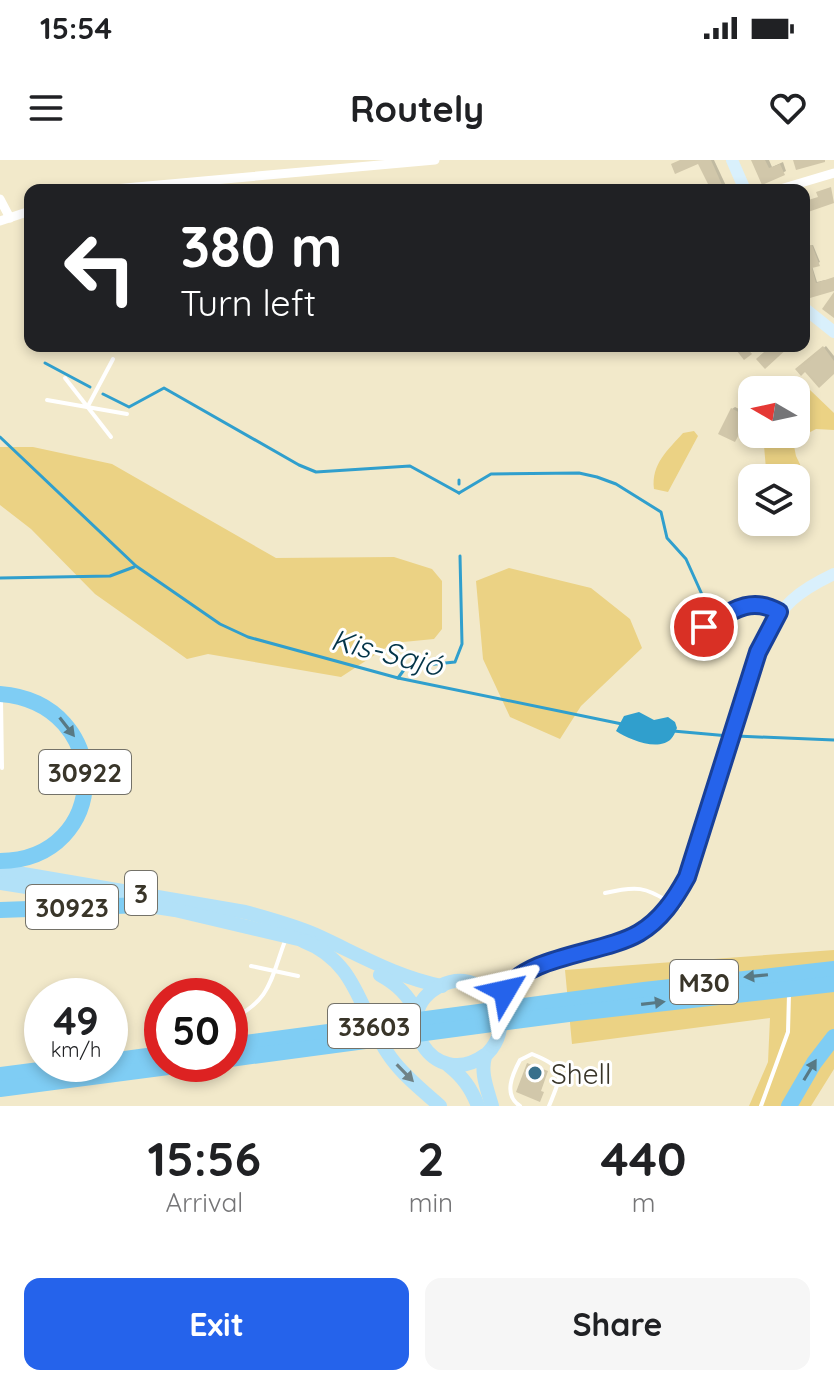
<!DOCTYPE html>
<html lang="en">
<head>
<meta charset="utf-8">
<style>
	body { margin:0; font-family:Quicksand,sans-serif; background:#f6f6f6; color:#202124; height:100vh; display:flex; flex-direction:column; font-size:30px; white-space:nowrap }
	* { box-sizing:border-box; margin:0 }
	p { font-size:26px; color:#757577 }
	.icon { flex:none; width:44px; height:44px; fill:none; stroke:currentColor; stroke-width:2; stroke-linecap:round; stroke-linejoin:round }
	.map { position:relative; height:946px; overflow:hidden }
	.details { display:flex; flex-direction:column; background:#fff; flex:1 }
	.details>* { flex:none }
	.guide { position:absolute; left:24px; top:24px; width:786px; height:168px; border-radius:16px; box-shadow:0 4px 12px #0003; background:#202124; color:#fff; overflow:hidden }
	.needle { width:52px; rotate:279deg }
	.fabs { position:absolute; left:738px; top:216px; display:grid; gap:16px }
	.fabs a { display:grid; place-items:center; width:72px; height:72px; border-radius:16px; background:#fff; box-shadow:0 4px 12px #0003; font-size:40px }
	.speed { position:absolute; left:24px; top:818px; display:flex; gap:16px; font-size:40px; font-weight:700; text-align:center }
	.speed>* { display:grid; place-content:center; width:104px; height:104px; border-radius:50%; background:#fff; box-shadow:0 4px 12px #0003; line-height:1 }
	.speed small { font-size:20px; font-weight:400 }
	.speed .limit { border:12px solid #d22; background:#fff; color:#111 }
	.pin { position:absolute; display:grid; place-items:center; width:68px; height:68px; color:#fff; margin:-34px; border:4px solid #fff; border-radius:50%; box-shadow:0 2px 8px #0007 }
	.me { position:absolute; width:88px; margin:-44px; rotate:54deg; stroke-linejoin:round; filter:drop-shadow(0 0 6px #0008) }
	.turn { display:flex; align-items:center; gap:28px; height:168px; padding:0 24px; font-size:36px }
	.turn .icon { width:104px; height:104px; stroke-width:2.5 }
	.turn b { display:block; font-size:56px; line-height:68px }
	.eta { display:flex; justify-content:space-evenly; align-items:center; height:136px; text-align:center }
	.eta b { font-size:48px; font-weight:800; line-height:56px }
	.cta { display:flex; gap:16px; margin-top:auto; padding:16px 24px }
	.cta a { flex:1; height:92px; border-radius:16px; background:#2563eb; color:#fff; font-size:32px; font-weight:800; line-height:92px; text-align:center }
	.cta a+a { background:#f6f6f6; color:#202124 }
	.status { display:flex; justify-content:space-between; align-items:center; height:56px; padding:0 40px; background:#fff; direction:ltr }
	.status svg { height:22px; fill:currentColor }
	header { display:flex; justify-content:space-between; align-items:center; height:104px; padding:0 24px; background:#fff; font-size:36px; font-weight:800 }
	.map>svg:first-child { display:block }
	.green { fill:#ebd284 }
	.water { fill:#309fcd }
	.shadow { fill:#0003 }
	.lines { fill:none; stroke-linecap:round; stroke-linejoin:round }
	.stream { stroke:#309fcd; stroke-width:3 }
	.building { fill:#d1c7aa }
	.service { stroke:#fff; stroke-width:4 }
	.minor { stroke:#fff; stroke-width:9 }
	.secondary { stroke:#d9f0fc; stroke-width:12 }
	.primary { stroke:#b2e1f8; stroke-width:14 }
	.motorway { stroke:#7fcdf4; stroke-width:16 }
	.oneway { fill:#587984 }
	.oneway2 { fill:#6f8286 }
	.route-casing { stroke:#184099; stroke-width:20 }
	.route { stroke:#2563eb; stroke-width:14 }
	.poi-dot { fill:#38708b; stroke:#fff; stroke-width:3 }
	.labels { text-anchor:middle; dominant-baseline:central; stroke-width:6; stroke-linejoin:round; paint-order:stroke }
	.shield { fill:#fff; stroke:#747269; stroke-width:2 }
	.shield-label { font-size:26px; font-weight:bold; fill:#393529 }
	.poi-label { font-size:28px; fill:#393529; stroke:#fff; text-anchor:start }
	.water-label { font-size:30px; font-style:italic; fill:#033448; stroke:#fff }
</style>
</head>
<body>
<div class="status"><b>15:54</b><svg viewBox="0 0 49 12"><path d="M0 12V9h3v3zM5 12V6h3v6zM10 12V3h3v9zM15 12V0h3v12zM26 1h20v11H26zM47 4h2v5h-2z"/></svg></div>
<header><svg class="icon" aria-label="menu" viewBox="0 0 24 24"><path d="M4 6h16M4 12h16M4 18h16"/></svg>Routely<svg class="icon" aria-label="heart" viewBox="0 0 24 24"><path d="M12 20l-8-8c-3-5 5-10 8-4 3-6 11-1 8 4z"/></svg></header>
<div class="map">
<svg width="834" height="946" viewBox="0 0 834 946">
	<rect width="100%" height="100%" fill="#f2e9ca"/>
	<g class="green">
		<path d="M810,230l24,23v17l-18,-1 -23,12 3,15 11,23 -11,3v-4h-14l-16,-9 -3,-35h33v-42z"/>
		<path d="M694,271l4,5 -30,56 -14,-3c-3,-25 14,-39 29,-56z"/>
		<path d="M0,287h33l79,17 164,94 118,-1 38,12 10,12v48l-8,10 -41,4 -52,34 -133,-23 -21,5 -92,-65 -64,-65 -31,-24z"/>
		<path d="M509,408l82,20 39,31 12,29 -61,58 -21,33 -50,-22 -27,-58 -7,-78z"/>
		<path d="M834,790v119l-23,37h-62l19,-44 2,-44 -198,26 -7,-74z"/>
	</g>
	<path class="water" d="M639,552l15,8 14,-3 7,5 2,6c-2,4 -3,8 -6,11 -13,13 -43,0 -55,-8l8,-15z"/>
	<g class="shadow">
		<path d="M681,0h33l14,30h-15l-14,-29z"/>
		<path d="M753,0h16l3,7 11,-5 3,9 -23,12z"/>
		<path d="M804,70l4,16 5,-1 7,17 -8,4 5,16 8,-2 2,11 -23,-15z"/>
		<path d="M826,186l8,10v15l-36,-2z"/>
		<path d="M735,247l14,7 -14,26 -3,-31z"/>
	</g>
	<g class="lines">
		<g class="stream">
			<path d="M45,203l45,24"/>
			<path d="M103,234l26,13 35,-19 135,77 17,7 94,-6 49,27"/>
			<path d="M0,277l136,129 84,58 28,13 150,41 224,46"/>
			<path d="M459,320v4"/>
			<path d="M459,333l32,-19 88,-1 18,4 19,7 45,28 6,26 19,21 18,40"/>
			<path d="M0,418l110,-2 24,-9"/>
			<path d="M398,518l8,-11 49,-5 7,-18 -2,-88"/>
			<path d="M673,571l56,5"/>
			<path d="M736,576l98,4"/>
		</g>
	</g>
	<g class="building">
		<path d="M680,0h31l12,27 -12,3 -13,-26 -23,10 -4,-10z"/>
		<path d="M751,0h14l4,8 11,-4 5,11 -23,10z"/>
		<path d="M793,0h32v2l-29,8z"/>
		<path d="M831,27l3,16 -26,9 -3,-11 13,-4 -2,-5z"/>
		<path d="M812,85l8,21 -8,2 4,15 18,-6v14l-24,7 -6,-20v-31z"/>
		<path d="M834,132v26l-12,-9z"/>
		<path d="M733,186h12l7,8 -8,6z"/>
		<path d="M771,186h19l-25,23 -9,-10z"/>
		<path d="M823,186l11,15v13l-15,14 -14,-16 -4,4 -6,-7z"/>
		<path d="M731,248l17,9 -13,25 -17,-8z"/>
		<path d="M527,903l21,8 -7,20 3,1 -4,10 -24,-10z"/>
	</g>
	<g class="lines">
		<g class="service">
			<path d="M65,218l46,59"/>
			<path d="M47,240l80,14"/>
			<path d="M88,246l25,-47"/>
			<path d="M704,467c24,-14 46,-31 73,-16"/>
			<path d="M772,476l13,-19"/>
			<path d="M753,497l1,-15 20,-33"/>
			<path d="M1,538l1,70"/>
			<path d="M605,733c39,-9 40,-4 74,14"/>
			<path d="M251,806l47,10"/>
			<path d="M230,860c41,-20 40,-39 55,-79"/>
			<path d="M520,946c-17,-11 -8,-31 0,-46l12,-6c35,14 30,20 17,52"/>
			<path d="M761,946l27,-74 1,-38"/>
		</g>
		<g class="minor">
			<path d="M103,30l332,-30"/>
			<path d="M777,30l57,-17"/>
			<path d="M0,39l10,19"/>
			<path d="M0,61l30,-10"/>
		</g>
		<g class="secondary">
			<path d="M732,0l13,30"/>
			<path d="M804,148l30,24"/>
			<path d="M478,825c29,0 51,-14 77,-25 17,-7 36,-9 54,-15 37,-12 60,-34 78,-68l76,-236c18,-36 35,-50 71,-67"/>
			<path d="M501,855l4,-24 11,-13"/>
		</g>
		<g class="primary">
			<path d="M0,710l245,42c25,7 48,13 71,23 42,19 80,42 126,51"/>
			<path d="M0,723l115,18"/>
			<path d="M136,744l39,6 136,32"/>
			<path d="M303,781c57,22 56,74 88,117 13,18 32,33 49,48"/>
			<path d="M380,815c18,10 28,20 38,39"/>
			<path d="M485,895c-52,38 -99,-42 -45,-69 8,-4 15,-6 24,-5 15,2 27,12 33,25 6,14 4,30 -5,42 -2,3 -6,6 -7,9 -5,16 3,34 7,49"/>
			<path d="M448,905c15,12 23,23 30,41"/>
		</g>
		<g class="motorway">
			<path d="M0,534c115,9 112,166 0,167"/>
			<path d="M0,750l144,-5"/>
			<path d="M230,885l414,-55 190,-21"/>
			<path d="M230,899l346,-46 258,-29"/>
			<path d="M110,901l52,-7"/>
			<path d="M0,915l86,-11"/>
			<path d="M0,929l191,-25"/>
			<path d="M789,946l25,-43 20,-26"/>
		</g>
	</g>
	<defs><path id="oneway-solid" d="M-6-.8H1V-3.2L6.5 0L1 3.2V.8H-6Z" transform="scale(2)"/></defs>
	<g class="oneway">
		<use href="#oneway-solid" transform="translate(67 567) rotate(52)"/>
		<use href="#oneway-solid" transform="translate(756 816) rotate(174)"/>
		<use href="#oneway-solid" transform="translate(653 843) rotate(-7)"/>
		<use href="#oneway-solid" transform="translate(810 910) rotate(-59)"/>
	</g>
	<use class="oneway2" href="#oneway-solid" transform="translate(405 913) rotate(46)"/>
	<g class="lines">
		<defs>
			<path id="route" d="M505,831c23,-36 98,-37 134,-58 22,-13 36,-34 48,-56l71,-225 21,-40c-29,-17 -49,0 -75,15"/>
		</defs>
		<use href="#route" class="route-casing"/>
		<use href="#route" class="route"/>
	</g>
	<circle class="poi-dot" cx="535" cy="913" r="8"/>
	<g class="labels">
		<g class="shield">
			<rect x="39" y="590" width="92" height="44" rx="6"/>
			<rect x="125" y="711" width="32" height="44" rx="6"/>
			<rect x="26" y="725" width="92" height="44" rx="6"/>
			<rect x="670" y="800" width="68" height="44" rx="6"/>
			<rect x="328" y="844" width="92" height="44" rx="6"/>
		</g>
		<g class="shield-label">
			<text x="85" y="612">30922</text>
			<text x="141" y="733">3</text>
			<text x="72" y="747">30923</text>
			<text x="704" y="822">M30</text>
			<text x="374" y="866">33603</text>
		</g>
		<g class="poi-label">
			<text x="551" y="913">Shell</text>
		</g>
		<g class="water-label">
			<text transform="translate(387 492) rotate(14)">Kis-Sajó</text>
		</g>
	</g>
</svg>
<div class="fabs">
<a><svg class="needle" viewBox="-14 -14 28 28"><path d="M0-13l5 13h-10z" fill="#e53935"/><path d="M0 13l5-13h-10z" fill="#757577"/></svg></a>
<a><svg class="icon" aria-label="layers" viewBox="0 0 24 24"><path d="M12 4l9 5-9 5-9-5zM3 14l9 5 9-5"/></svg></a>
</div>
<div class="speed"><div>49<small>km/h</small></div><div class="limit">50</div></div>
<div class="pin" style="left:704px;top:467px;background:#d93025"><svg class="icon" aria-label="arrive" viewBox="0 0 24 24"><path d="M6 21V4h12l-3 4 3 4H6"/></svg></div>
<svg class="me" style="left:505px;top:831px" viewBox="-20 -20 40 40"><path d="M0-17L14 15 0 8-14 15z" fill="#2563eb" stroke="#fff" stroke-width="4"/></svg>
<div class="guide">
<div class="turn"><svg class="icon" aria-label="left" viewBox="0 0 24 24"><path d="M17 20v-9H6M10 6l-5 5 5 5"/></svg><div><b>380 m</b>Turn left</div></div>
</div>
</div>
<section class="details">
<div class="eta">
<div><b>15:56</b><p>Arrival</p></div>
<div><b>2</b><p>min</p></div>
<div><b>440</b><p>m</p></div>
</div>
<div class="cta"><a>Exit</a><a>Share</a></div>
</section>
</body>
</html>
